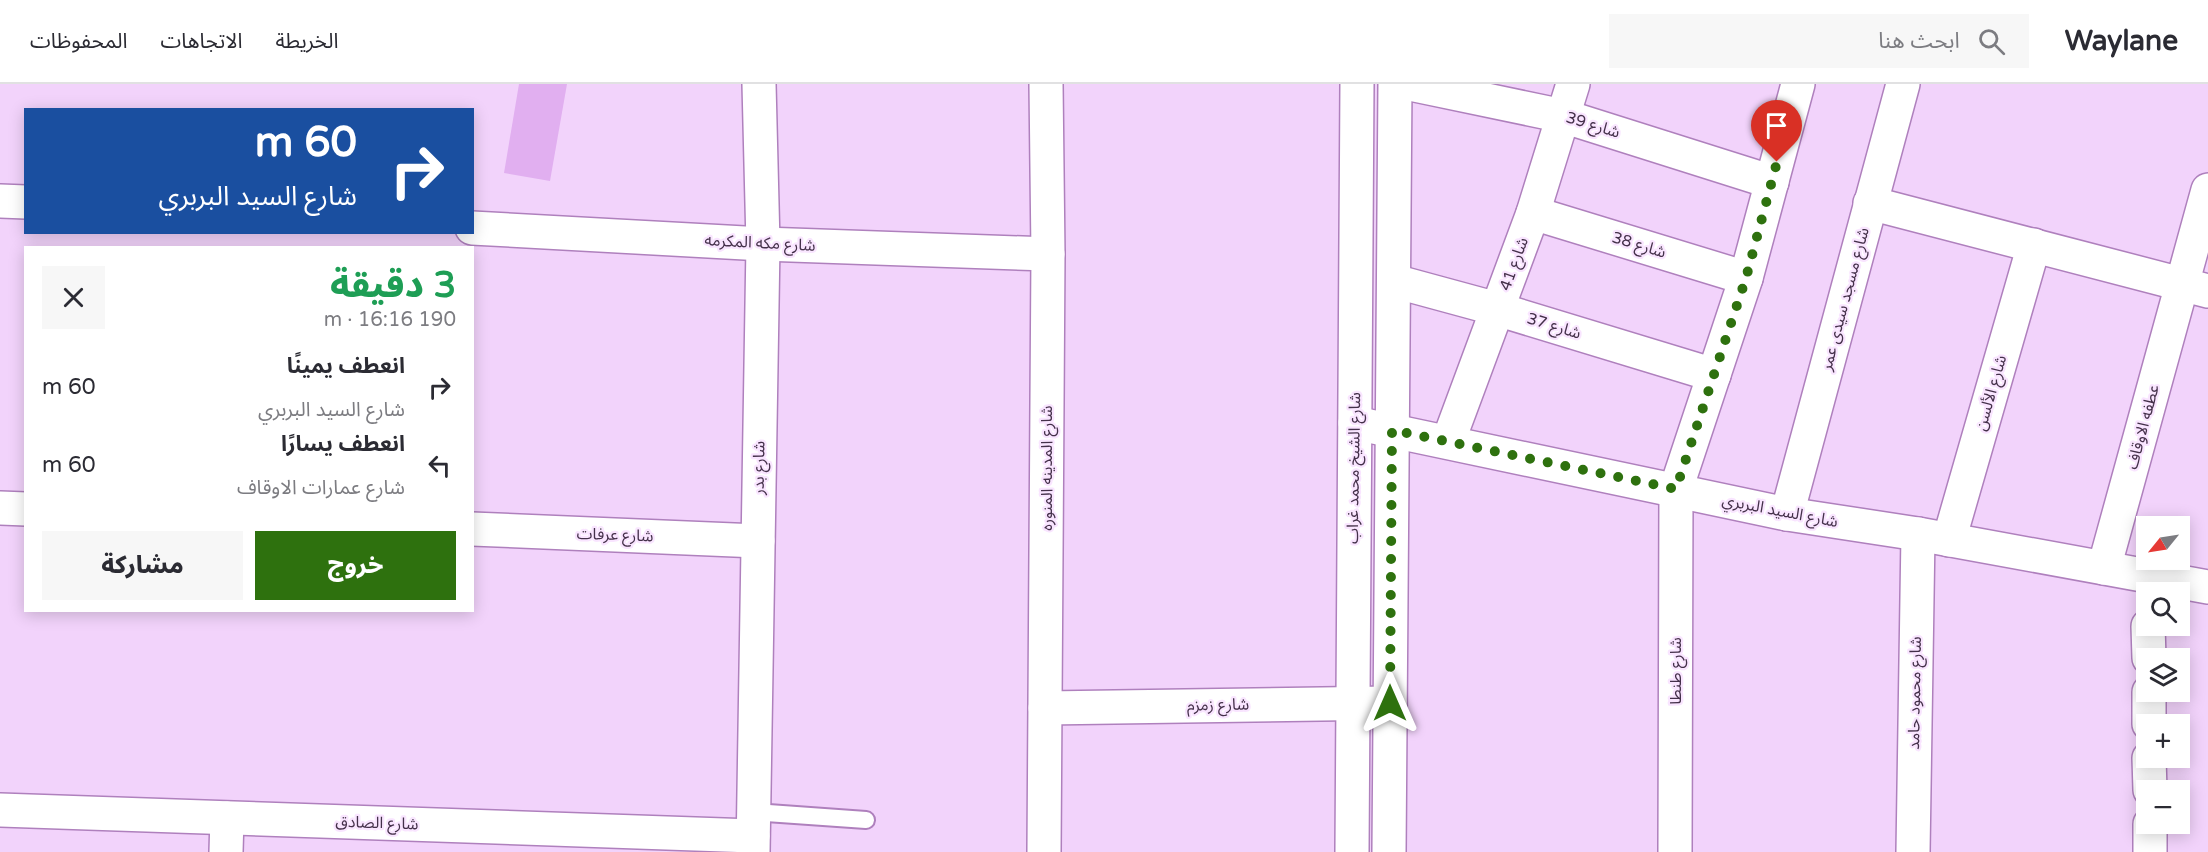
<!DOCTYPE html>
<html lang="ar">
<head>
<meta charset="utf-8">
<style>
	body { margin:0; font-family:"Varela Round","Noto Sans Arabic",sans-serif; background:#f7f7f7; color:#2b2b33; direction:rtl; height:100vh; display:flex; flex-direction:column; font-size:22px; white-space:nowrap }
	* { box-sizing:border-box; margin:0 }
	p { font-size:20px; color:#7c7c81 }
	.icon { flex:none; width:33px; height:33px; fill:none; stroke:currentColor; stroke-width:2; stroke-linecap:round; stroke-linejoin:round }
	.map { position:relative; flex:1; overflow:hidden; direction:ltr }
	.drawer { position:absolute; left:24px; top:162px; width:450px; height:366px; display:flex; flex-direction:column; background:#fff; border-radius:0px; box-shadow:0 3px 15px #0003; direction:rtl }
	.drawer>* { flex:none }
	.guide { position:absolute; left:24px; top:24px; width:450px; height:126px; border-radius:0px; box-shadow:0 3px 15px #0003; direction:rtl; background:#1a4fa0; color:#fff; overflow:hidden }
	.needle { width:39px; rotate:240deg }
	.buttons { position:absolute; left:2136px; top:432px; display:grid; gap:12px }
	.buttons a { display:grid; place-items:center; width:54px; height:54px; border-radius:0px; background:#fff; box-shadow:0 3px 15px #0003; font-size:30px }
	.pin { position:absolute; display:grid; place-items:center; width:51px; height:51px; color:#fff; margin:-62px -26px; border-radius:50% 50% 50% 0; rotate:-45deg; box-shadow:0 0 6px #0007 }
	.pin .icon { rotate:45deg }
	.me { position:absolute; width:66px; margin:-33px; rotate:0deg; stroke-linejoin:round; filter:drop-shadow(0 0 4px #0008) }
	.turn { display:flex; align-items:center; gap:21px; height:126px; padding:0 18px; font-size:27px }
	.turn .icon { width:78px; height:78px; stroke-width:2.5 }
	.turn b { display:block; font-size:42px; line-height:51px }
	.round { display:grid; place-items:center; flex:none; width:63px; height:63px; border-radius:0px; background:#f7f7f7 }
	.overview { display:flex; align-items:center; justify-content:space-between; height:102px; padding:0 18px }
	h1 { font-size:36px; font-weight:800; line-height:45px; color:#1e9e55 }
	.action { display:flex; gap:12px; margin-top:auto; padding:12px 18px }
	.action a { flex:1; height:69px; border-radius:0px; background:#2e710e; color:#fff; font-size:24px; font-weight:800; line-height:69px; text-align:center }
	.action a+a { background:#f7f7f7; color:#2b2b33 }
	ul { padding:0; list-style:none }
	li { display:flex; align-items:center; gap:18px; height:78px; padding:0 18px }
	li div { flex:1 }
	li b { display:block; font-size:22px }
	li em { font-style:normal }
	header { display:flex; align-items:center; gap:36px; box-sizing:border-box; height:84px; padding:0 30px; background:#fff; border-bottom:2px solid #e1e1e2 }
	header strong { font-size:28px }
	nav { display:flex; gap:33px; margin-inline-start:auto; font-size:21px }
	.search { width:420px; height:54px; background:#f7f7f7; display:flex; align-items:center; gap:15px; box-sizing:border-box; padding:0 21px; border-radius:0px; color:#7c7c81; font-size:22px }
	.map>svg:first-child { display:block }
	.building { fill:#e1aff0 }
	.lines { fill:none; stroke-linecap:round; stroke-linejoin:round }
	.service-casing { stroke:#af80bd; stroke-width:20 }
	.minor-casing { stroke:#af80bd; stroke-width:36 }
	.secondary-casing { stroke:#af80bd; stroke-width:36 }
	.service { stroke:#fff; stroke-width:16 }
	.minor { stroke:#fff; stroke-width:33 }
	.secondary { stroke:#fff; stroke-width:33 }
	.route { stroke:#2e710e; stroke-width:10; stroke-dasharray:0 18 }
	.labels { text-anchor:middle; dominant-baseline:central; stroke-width:4.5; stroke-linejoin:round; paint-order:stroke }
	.street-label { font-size:16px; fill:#44304a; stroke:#f9e5ff }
</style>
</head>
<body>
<header>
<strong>Waylane</strong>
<div class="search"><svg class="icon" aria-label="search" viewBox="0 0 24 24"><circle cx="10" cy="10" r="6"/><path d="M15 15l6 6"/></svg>ابحث هنا</div>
<nav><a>الخريطة</a><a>الاتجاهات</a><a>المحفوظات</a></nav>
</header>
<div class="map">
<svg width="2208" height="768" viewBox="0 0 2208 768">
	<rect width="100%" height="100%" fill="#f2d3fb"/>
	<path class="building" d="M519,0h48l-17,97 -46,-8z"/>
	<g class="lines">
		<defs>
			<path id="service" d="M753,728l113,8"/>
			<g id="minor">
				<path d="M1410,0l153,32 209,66"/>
				<path d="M0,117l26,1"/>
				<path d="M1870,119l338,88"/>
				<path d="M1533,129l213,65"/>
				<path d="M472,144l291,16 285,10"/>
				<path d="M1394,197l103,28 217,66"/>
				<path d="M1355,339l432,91 131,20 290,53"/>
				<path d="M1448,358l85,-229 40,-129"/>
				<path d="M0,424l26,1"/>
				<path d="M1787,430l116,-430"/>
				<path d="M472,445l286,12"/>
				<path d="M1949,456l85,-295"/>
				<path d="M2104,484l104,-378"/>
				<path d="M2148,542l1,32"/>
				<path d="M2149,608v32"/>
				<path d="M1045,624l345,-5"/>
				<path d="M2149,674l1,32"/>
				<path d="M0,726l753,26"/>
				<path d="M2150,740v28"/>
				<path d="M226,768l1,-34"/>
				<path d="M753,768l10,-608 -4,-160"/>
				<path d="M1044,768l4,-598 -2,-170"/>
				<path d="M1675,768l1,-363 70,-211 52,-194"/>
				<path d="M1913,768l5,-318"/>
			</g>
			<g id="secondary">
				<path d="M1352,768l5,-768"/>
				<path d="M1389,768l6,-768"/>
			</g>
		</defs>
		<use href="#service" class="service-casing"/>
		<use href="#minor" class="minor-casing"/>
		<use href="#secondary" class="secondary-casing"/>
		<use href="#service" class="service"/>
		<use href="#minor" class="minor"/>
		<use href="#secondary" class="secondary"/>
	</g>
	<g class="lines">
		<path class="route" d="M1390,619l2,-273 284,59 70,-211 31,-116"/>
	</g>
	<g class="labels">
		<g class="street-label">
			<text transform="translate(1593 41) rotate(17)">شارع 39</text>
			<text transform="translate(760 159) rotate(3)">شارع مكه المكرمه</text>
			<text transform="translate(1639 161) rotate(17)">شارع 38</text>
			<text transform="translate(1514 180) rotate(-70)">شارع 41</text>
			<text transform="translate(1845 215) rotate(-75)">شارع مسجد سيدى عمر</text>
			<text transform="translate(1554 242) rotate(17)">شارع 37</text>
			<text transform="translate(1991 309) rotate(-74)">شارع الألسن</text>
			<text transform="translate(2143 343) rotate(-75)">عطفه الاوقاف</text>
			<text transform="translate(759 384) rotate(-89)">شارع بدر</text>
			<text transform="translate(1047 384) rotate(-90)">شارع المدينه المنوره</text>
			<text transform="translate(1354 384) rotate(-89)">شارع الشيخ محمد غراب</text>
			<text transform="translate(1780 427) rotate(11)">شارع السيد البربري</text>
			<text transform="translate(615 451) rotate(2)">شارع عرفات</text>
			<text transform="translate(1676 587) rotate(-90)">شارع طنطا</text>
			<text transform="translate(1915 609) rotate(-89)">شارع محمود حامد</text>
			<text transform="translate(1218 621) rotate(-1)">شارع زمزم</text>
			<text transform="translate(377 739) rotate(2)">شارع الصادق</text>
		</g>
	</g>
</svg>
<div class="buttons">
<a><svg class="needle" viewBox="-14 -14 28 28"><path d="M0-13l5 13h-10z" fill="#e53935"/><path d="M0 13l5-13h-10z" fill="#7c7c81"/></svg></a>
<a><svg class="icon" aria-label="search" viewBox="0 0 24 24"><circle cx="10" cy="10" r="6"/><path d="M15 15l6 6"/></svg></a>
<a><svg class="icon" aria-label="layers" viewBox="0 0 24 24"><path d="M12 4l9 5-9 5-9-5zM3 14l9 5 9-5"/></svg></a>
<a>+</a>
<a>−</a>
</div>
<div class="pin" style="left:1777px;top:78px;background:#d93025"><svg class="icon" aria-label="arrive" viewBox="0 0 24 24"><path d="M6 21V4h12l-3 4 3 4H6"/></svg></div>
<svg class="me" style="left:1390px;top:619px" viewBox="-20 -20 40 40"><path d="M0-17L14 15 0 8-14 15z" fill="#2e710e" stroke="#fff" stroke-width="4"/></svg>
<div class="guide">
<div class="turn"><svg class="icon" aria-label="right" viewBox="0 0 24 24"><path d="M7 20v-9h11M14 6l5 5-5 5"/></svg><div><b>60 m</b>شارع السيد البربري</div></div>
</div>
<section class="drawer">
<div class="overview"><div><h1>3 دقيقة</h1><p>190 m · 16:16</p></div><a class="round"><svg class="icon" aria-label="close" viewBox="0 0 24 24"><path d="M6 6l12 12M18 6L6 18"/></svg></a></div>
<ul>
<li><svg class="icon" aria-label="right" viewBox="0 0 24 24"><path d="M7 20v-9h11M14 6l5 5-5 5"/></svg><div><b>انعطف يمينًا</b><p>شارع السيد البربري</p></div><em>60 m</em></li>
<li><svg class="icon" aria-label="left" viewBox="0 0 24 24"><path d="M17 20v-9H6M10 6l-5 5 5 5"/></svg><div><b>انعطف يسارًا</b><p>شارع عمارات الاوقاف</p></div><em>60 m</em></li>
</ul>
<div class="action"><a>خروج</a><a>مشاركة</a></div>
</section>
</div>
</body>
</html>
